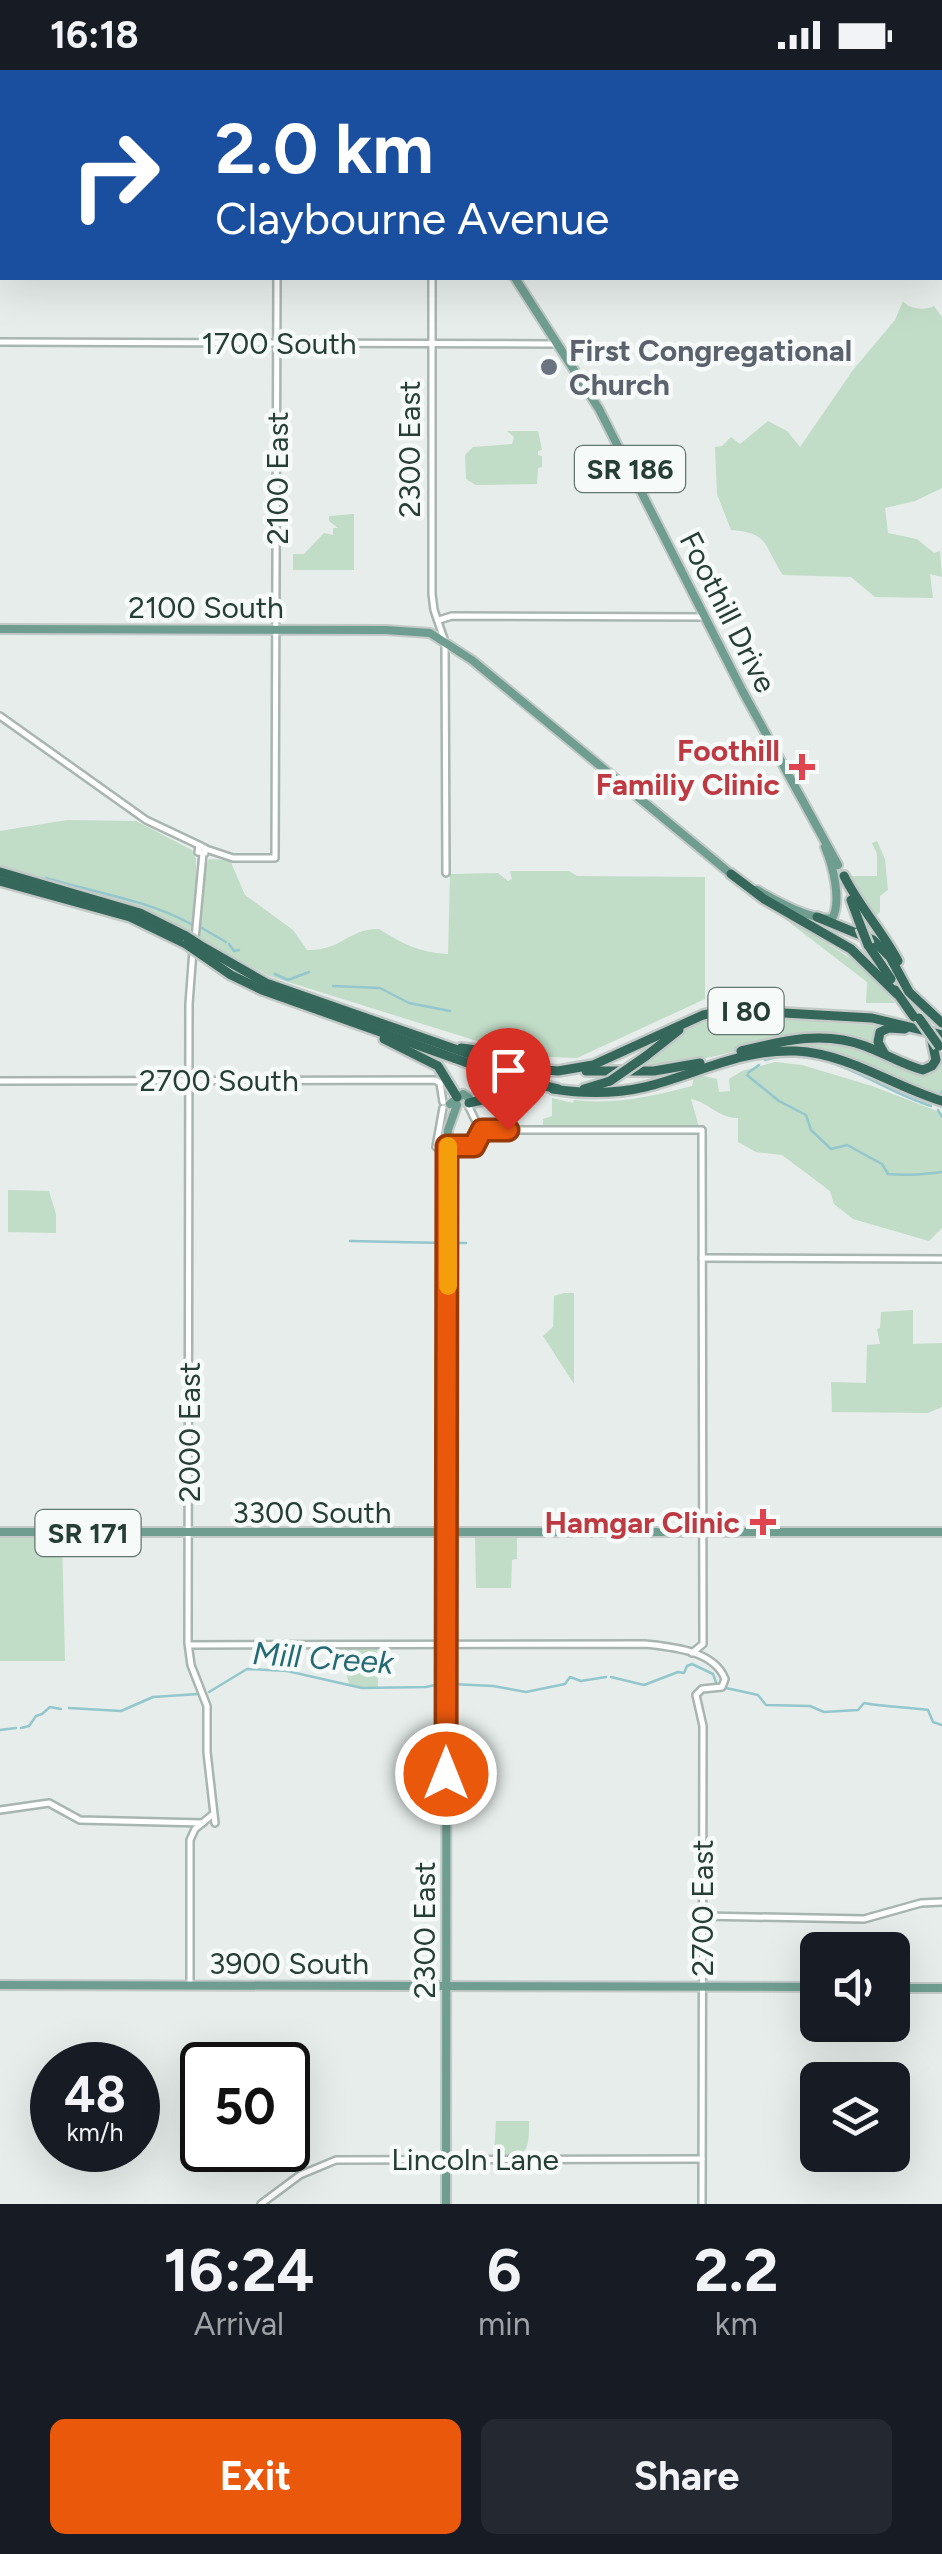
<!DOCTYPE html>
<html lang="en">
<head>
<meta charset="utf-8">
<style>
	body { margin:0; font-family:Figtree,sans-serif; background:#242831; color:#f1f3f6; height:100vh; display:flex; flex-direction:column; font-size:38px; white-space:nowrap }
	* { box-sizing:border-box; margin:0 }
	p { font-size:32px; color:#9ea1a6 }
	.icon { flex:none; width:55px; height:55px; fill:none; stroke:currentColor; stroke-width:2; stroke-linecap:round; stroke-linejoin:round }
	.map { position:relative; height:2134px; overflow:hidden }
	.sheet { display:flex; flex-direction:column; background:#171b24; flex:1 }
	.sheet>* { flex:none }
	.guide { position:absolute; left:0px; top:0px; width:942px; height:210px; box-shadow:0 10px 40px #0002; background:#1a4fa0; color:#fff; overflow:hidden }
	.controls { position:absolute; left:800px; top:1862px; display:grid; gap:20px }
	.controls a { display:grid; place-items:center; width:110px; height:110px; border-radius:15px; background:#171b24; box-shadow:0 10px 40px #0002; font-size:50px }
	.speed { position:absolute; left:30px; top:1972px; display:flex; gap:20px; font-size:50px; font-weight:700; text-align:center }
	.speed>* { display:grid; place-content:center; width:130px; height:130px; border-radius:50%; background:#171b24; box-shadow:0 10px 40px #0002; line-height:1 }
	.speed small { font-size:25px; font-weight:400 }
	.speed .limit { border:5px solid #111; border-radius:15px; background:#fff; color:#111 }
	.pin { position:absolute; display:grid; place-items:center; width:85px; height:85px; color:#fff; margin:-102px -42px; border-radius:50% 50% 50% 0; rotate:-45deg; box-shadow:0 0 10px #0007 }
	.pin .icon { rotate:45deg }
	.me { position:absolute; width:110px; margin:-55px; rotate:0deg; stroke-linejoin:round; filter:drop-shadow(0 0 8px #0008) }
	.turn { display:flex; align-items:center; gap:35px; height:210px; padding:0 50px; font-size:45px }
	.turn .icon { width:130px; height:130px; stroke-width:2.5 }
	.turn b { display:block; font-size:70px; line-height:85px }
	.eta { display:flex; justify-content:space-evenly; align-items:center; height:170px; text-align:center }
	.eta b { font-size:60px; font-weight:700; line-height:70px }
	.button { display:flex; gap:20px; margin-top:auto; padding:20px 50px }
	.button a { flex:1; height:115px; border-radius:15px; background:#ea580c; color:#fff; font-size:40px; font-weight:700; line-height:115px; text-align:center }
	.button a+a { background:#242831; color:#f1f3f6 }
	.status { display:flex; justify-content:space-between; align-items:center; height:70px; padding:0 50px; background:#171b24; direction:ltr }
	.status svg { height:28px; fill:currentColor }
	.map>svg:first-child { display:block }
	.green { fill:#c1dcc7 }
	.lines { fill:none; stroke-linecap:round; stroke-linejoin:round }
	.stream { stroke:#93c7cd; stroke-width:2.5 }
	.minor-casing { stroke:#a9b5b0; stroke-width:10 }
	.major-casing { stroke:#c2c9c7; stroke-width:12 }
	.highway-casing { stroke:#c2c9c7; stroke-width:14 }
	.minor { stroke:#fff; stroke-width:5 }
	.major { stroke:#6f9e90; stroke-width:8 }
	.highway { stroke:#35675b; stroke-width:9 }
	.highway-bridge-casing { stroke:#c2c9c7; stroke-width:14; stroke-linecap:butt }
	.highway-bridge { stroke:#35675b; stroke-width:9 }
	.route-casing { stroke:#983908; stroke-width:25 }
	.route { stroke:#ea580c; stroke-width:18 }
	.slow { stroke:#f59e0b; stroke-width:18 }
	.worship-dot { fill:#6b7280; stroke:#f6faf8; stroke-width:4 }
	.health-dot { fill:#e0444e; stroke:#f6faf8; stroke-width:4 }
	.labels { text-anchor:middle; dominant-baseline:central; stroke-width:9; stroke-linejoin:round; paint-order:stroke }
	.shield { fill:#f6faf8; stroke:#647670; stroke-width:2.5 }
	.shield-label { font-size:28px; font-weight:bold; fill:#263e36 }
	.street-label { font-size:30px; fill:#263e36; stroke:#f6faf8 }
	.worship-label { font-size:30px; font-weight:bold; fill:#5b616d; stroke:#f6faf8; text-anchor:start }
	.health-label { font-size:30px; font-weight:bold; fill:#be3a42; stroke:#f6faf8; text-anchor:end }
	.water-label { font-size:32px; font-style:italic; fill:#256b75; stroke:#f6faf8 }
</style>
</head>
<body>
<div class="status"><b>16:18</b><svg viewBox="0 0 49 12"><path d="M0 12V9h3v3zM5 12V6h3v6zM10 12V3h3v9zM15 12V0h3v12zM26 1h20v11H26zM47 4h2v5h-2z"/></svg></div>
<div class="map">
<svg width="942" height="2134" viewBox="0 0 942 2134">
	<rect width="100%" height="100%" fill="#e6edea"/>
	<g class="green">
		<path d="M903,231c5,8 23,10 31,5l8,11v171l-27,13 -30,7 3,25 29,6 17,14 6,-2 2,26 -12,-3 3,24 -58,-1 -24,-20 -68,-2c-20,-30 -13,-42 -52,-45l-14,-36 -2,-47 7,-1 9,-9 9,7 28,-23 19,10 13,16 53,-77 42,-50z"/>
		<path d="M507,361h31l4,19 -4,1v4l4,1v11l-4,1 -1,16 -61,1 -10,-6 -1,-24 8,-8 39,-3 2,-7z"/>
		<path d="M354,444v56h-61v-16h11l20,-21 9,2v-7h5l-9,-7v-5z"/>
		<path d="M67,750l69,1 56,29 4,9v20h8v-11l5,-9 21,1 15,35 48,35 14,20c35,1 42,-22 72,-21 23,15 42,24 69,25l2,-80 48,-1 10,8 4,-2 -2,-8h59l8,5 128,1v122l-128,59 -52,-2 -256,-80 -119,-64 -150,-46v-35z"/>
		<path d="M877,771l8,18 3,31 -8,6v16l-5,5 -25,-41h27v-22l-5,-11z"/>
		<path d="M768,836l96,61 31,36h-29l1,-21z"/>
		<path d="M721,946h16l146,10 -5,20 -81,-9 -112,26 -46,6 43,-39z"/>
		<path d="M832,969l97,32 13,-8v33c-69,-26 -98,-50 -177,-49z"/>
		<path d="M775,992l27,3 70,21 70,27v115l-13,13 -76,-22 -19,-15 -4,-13 -48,-36 -26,-3 -18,-10v-24c-20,0 -30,-16 -47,-19l8,28h-156v-8l9,-3v-18l21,5 1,-3c40,5 80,-4 118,-14l3,-12 22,5 2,13 11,-1 -1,-12 13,-8z"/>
		<path d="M8,1120l41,1 7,23v19l-48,-1z"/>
		<path d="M564,1223h10v91l-31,-48 10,-9 1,-31z"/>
		<path d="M913,1240v34l29,-1v64l-14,6 -96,-1 -1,-30 35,1 1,-38 13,-1 -3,-15 3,-1 1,-16z"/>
		<path d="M0,1465l62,1 3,125h-65z"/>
		<path d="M475,1468h42v21l-5,1 -1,28h-35z"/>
		<path d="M339,1577h38l1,40h-28z"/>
		<path d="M496,2051h33c0,34 -2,35 -35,34z"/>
	</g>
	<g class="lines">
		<g class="stream">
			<path d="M227,2l1,-2"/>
			<path d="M0,139l2,-2"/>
			<path d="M46,808c49,15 99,21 145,46"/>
			<path d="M200,857l26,15"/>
			<path d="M229,874l5,7 5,-1"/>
			<path d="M275,904l13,6 21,-8"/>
			<path d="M333,916l47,2 29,15 41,8"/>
			<path d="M765,990c61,-18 112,30 166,46"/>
			<path d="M748,1003l11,-8"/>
			<path d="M747,1005l32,26 27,14 5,15 20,19 16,-4 35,19 6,10c20,2 37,0 54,-2"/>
			<path d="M941,1023l1,-2"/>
			<path d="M938,1040l4,7"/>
			<path d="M350,1171l93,2"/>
			<path d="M451,1173h15"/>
			<path d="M611,1607l33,8 34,-13 6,1 3,-7 5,-2 21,10 4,11"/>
			<path d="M452,1614l41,2 33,6 39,-8 5,-7 11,4 25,-4"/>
			<path d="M726,1618l32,7 8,10 44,1 14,6 34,-2 6,-7c22,4 41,4 64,7l5,12 9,3"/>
			<path d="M209,1622l38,-23 40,2 75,17 64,-1 14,-3"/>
			<path d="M69,1638l52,3 32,-14 45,-3"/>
			<path d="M21,1658l8,-2 7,-10 6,-2 8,-7 11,2"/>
			<path d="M0,1660l16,-2"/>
		</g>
		<defs>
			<g id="minor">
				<path d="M278,0v2"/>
				<path d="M432,208v316l2,16 10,29"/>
				<path d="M0,272l555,2"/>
				<path d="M439,550l13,-4 253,1"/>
				<path d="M445,572l1,231"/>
				<path d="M0,646l146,104 55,26"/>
				<path d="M199,776l6,2v5l-7,-1z"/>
				<path d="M206,779l27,9h42l2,-580"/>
				<path d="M195,869l8,-86"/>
				<path d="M193,880l-4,54 -1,639 3,22 16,41v46l8,71"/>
				<path d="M0,1011l435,-1 5,3 3,19"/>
				<path d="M468,1035l11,23"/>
				<path d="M443,1038l-7,39 38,-1 6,-6 1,-8"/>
				<path d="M483,1060h219l1,514 -11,9"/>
				<path d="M702,1188l240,1"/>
				<path d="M189,1575l456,-1c26,3 69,6 80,35l-3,8 -20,2 -6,6 7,31 -1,478"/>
				<path d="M0,1740l49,-7 31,17 123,3"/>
				<path d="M702,1846l162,3 57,-16 21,-1"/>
				<path d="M190,1915v-145l5,-11 17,-14"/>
				<path d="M261,2134l39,-29 36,-15 366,-1"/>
			</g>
			<g id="major">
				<path d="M379,0l1,2"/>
				<path d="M515,208l84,131 144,283 95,173"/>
				<path d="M0,559l386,1 44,3 42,27 259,214"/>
				<path d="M757,820c23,13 49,28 75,29 10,-18 1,-53 -7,-72"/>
				<path d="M450,1034l13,-10 6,4v5"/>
				<path d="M0,1462h942"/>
				<path d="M0,1915l818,2"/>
				<path d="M892,1918h50"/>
				<path d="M446,2134l1,-1057 1,-17 9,-25"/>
			</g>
			<g id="highway">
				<path d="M0,802l140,41 46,23"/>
				<path d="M731,804l33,25 87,50 46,45"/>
				<path d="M844,806c15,30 38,55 54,85"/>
				<path d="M0,811l130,36 56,27"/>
				<path d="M851,830l10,27"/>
				<path d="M817,847l56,23 17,17 19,35 33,31"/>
				<path d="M868,875l23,34"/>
				<path d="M203,877l63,36 229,80"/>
				<path d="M202,885l29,20 31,15 234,83"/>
				<path d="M895,920l19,27"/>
				<path d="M384,969l54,27 19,31"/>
				<path d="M461,978l33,4c11,13 12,39 -7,47 -6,2 -12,2 -18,4"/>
				<path d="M741,981c41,-10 82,-21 124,-5 19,7 38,19 58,24l9,-4 4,-6 -4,-19"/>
				<path d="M884,983l-6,-11 2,-10 9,-4 16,1"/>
				<path d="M646,986l33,-26"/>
				<path d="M511,997l47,4 35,-6 110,-50 27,-5 142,8 70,17"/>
				<path d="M586,1001h68l46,-8"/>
				<path d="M508,1007l50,12"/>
				<path d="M553,1019c31,5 62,5 92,-2 52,-13 96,-38 151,-36 54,3 96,35 146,50"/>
				<path d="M584,1019l26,-8"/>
			</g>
		</defs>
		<use href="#minor" class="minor-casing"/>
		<use href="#major" class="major-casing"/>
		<use href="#highway" class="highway-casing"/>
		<use href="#minor" class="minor"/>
		<use href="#major" class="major"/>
		<use href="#highway" class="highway"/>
		<defs>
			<g id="highway-bridge">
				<path d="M861,857l7,18"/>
				<path d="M186,866l17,11"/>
				<path d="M186,874l16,11"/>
				<path d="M919,948l20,28"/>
				<path d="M495,993l16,4"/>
				<path d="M496,1003l12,4"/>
				<path d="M610,1011l36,-25"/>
			</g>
		</defs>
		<use href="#highway-bridge" class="highway-bridge-casing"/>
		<use href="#highway-bridge" class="highway-bridge"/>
	</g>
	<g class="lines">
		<defs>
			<path id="route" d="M446,1704l1,-628h27l8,-16h26"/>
		</defs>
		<use href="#route" class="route-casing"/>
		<use href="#route" class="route"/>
		<path class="slow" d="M448,1216v-140"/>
	</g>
	<circle class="worship-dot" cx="549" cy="297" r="10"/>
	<g class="health-dot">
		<path d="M797 682h10v10h10v10h-10v10h-10v-10h-10v-10h10z"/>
		<path d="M758 1437h10v10h10v10h-10v10h-10v-10h-10v-10h10z"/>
	</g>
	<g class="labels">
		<g class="shield">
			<rect x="575" y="376" width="110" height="46" rx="8"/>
			<rect x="708.5" y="918" width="75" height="46" rx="8"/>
			<rect x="35.5" y="1440" width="105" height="46" rx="8"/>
		</g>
		<g class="shield-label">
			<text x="630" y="399">SR 186</text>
			<text x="746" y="941">I 80</text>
			<text x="88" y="1463">SR 171</text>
		</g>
		<g class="street-label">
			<text x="279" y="273">1700 South</text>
			<text transform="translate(409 379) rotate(-90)">2300 East</text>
			<text transform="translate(277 408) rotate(-90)">2100 East</text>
			<text x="206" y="537">2100 South</text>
			<text transform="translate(728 542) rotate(63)">Foothill Drive</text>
			<text x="219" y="1010">2700 South</text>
			<text transform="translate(189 1362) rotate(-90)">2000 East</text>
			<text x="312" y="1442">3300 South</text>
			<text transform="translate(702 1838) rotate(-90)">2700 East</text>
			<text transform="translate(424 1860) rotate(-90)">2300 East</text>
			<text x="289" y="1893">3900 South</text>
			<text x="475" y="2089">Lincoln Lane</text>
		</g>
		<g class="worship-label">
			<text x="569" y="280">First Congregational<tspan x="569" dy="34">Church</tspan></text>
		</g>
		<g class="health-label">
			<text x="780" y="680">Foothill<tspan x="780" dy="34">Familiy Clinic</tspan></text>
			<text x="740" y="1452">Hamgar Clinic</text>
		</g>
		<g class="water-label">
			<text transform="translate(323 1588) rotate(4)">Mill Creek</text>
		</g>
	</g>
</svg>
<div class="controls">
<a><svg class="icon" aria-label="sound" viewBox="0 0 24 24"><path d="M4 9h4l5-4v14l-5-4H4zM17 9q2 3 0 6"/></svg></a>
<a><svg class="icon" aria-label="layers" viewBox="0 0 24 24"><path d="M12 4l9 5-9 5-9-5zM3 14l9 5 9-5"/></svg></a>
</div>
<div class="speed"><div>48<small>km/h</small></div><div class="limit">50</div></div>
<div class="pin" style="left:508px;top:1060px;background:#d93025"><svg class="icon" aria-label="arrive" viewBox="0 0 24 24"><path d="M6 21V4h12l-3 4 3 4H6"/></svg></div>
<svg class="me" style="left:446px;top:1704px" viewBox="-20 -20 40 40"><circle r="17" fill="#ea580c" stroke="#fff" stroke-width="3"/><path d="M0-11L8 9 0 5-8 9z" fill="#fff"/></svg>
<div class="guide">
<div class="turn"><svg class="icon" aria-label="right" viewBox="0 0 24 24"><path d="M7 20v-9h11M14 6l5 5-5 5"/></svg><div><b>2.0 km</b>Claybourne Avenue</div></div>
</div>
</div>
<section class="sheet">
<div class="eta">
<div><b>16:24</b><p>Arrival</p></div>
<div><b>6</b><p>min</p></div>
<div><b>2.2</b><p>km</p></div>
</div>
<div class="button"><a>Exit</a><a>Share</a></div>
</section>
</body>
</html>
